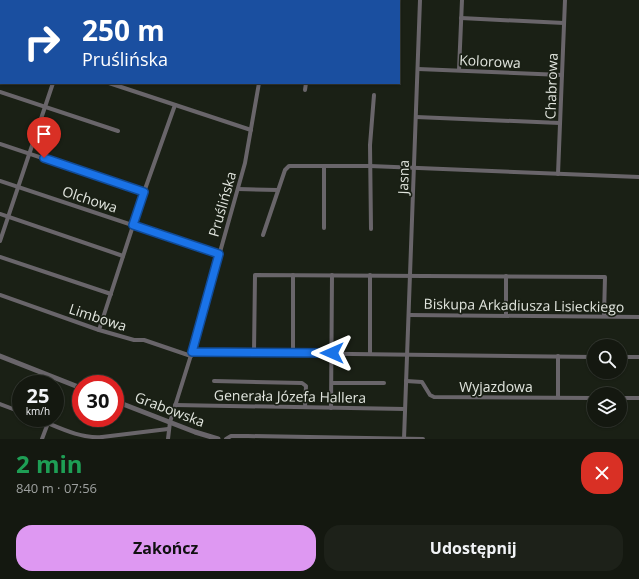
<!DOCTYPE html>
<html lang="pl">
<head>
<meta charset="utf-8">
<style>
	body { margin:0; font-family:"Open Sans",sans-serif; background:#1d2119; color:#f1f3f6; height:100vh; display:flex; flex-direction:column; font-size:15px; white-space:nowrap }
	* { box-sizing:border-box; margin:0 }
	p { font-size:13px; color:#9da09f }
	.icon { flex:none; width:22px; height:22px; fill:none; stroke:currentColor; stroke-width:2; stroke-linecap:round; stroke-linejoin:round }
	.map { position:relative; height:439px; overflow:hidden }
	.panel { display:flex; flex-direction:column; background:#141810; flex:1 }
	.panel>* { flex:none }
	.top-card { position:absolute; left:0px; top:0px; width:400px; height:84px; box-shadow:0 1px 3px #0004,0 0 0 1px #333730; background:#1a4fa0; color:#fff; overflow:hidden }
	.controls { position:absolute; left:587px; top:339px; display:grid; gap:8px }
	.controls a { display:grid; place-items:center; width:40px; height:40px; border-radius:50%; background:#141810; box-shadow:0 1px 3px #0004,0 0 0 1px #333730; font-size:20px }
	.speed { position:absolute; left:12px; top:375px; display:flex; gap:8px; font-size:20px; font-weight:700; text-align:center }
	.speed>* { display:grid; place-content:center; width:52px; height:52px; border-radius:50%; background:#141810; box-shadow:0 1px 3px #0004,0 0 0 1px #333730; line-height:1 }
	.speed small { font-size:10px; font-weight:400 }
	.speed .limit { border:6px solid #d22; background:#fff; color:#111 }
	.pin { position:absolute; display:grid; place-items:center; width:34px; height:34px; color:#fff; margin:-41px -17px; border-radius:50% 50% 50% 0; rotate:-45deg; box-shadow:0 0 4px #0007 }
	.pin .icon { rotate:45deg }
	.me { position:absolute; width:44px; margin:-22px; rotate:270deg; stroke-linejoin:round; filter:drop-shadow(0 0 3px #0008) }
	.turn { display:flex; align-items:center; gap:14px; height:84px; padding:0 16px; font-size:18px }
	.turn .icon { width:52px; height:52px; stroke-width:2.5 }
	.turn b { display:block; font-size:28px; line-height:34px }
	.round { display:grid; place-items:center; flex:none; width:42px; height:42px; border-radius:16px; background:#1d2119 }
	.headline { display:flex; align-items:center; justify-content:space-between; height:68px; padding:0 16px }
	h1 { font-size:24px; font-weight:700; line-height:30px; color:#1e9e55 }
	.primary-button { display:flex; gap:8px; margin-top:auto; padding:8px 16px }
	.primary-button a { flex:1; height:46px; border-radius:16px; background:#de98f2; color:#111; font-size:16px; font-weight:700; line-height:46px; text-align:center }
	.primary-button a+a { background:#1d2119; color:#f1f3f6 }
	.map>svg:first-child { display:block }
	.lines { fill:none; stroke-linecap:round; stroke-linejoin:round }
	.minor { stroke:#69656a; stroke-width:4 }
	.tertiary { stroke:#69656a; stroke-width:5 }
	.route-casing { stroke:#114b97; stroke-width:10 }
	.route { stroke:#1a73e8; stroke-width:7 }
	.labels { text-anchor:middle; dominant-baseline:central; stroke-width:3.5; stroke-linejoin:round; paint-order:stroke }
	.street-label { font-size:14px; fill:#e1e5de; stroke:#1a2015 }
</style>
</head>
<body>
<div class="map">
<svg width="639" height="439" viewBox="0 0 639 439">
	<rect width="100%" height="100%" fill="#1a2015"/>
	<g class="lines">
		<g class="minor">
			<path d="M7,0l3,1"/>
			<path d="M243,0l2,1"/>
			<path d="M74,1v-1"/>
			<path d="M278,1v-1"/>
			<path d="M324,1v-1"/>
			<path d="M374,1v-1"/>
			<path d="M461,18l103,5"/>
			<path d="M0,47h1"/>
			<path d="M418,69l144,6"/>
			<path d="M459,70l3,-70"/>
			<path d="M109,83l142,47"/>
			<path d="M305,90l1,-7"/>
			<path d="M0,92l118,39"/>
			<path d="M416,117l144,6"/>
			<path d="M0,144l144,48 -45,138"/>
			<path d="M324,166v62"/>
			<path d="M558,174l7,-174"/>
			<path d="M0,181l219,73"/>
			<path d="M238,189l40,1"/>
			<path d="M144,192l31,-87"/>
			<path d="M0,214l123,42"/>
			<path d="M371,229l-1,-84 4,-50"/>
			<path d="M263,235l22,-65 4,-4h81l269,11"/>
			<path d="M0,241l53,-158"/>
			<path d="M0,257l111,37"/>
			<path d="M506,276v39"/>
			<path d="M0,295l99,35 35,10h10l47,16"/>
			<path d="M409,315l230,2"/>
			<path d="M192,352l402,5"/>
			<path d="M254,352l1,-77 350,2 -1,39"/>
			<path d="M293,352v-77"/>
			<path d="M370,353v-78"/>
			<path d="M620,357h19"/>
			<path d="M214,381l88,2 4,3 -1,21"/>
			<path d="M406,381l16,1 8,13 4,2 160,1"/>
			<path d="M332,383h52"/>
			<path d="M558,397v-41"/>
			<path d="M620,398h19"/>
			<path d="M0,404l21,8"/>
			<path d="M175,405l230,4"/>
			<path d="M331,408l1,-133"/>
			<path d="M35,418c21,8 44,21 67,19"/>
			<path d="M42,439l6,-16"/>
			<path d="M101,439l1,-2 66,-8"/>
			<path d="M168,439l2,-17 22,-70 53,-189 14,-80"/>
			<path d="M226,439l5,-3h17l175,3"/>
			<path d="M404,439l16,-439"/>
		</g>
		<g class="tertiary">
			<path d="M0,356l81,32"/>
			<path d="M115,401l80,31 23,7"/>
		</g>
	</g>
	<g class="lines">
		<defs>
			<path id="route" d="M44,158l100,34 -11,33 86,29 -27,98 140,1"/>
		</defs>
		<use href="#route" class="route-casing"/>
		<use href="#route" class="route"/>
	</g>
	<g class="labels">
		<g class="street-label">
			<text transform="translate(490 61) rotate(3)">Kolorowa</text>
			<text transform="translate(551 86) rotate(-88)">Chabrowa</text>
			<text transform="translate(403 177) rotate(-88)">Jasna</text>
			<text transform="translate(90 199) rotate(18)">Olchowa</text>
			<text transform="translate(222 204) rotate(-74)">Pruślińska</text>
			<text transform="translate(524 305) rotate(1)">Biskupa Arkadiusza Lisieckiego</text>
			<text transform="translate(98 317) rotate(18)">Limbowa</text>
			<text x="496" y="386">Wyjazdowa</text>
			<text transform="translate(290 396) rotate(1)">Generała Józefa Hallera</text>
			<text transform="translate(170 409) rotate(21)">Grabowska</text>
		</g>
	</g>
</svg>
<div class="controls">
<a><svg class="icon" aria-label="search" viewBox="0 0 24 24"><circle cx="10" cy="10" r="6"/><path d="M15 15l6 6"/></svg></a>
<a><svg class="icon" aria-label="layers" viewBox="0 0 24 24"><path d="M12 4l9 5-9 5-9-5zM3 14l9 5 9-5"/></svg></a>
</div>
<div class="speed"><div>25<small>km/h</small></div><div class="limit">30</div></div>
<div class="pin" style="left:44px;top:158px;background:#d93025"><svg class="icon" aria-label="arrive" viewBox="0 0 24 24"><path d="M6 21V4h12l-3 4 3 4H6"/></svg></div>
<svg class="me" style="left:332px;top:353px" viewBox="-20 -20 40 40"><path d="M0-17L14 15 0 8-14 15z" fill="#1a73e8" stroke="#fff" stroke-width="4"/></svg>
<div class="top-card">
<div class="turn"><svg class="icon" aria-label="right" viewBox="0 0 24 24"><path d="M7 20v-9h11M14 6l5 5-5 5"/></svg><div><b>250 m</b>Pruślińska</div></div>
</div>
</div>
<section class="panel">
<div class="headline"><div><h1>2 min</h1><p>840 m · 07:56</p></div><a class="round" style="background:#d93025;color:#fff"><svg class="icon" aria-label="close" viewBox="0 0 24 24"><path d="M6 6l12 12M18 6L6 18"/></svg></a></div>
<div class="primary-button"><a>Zakończ</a><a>Udostępnij</a></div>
</section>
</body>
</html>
